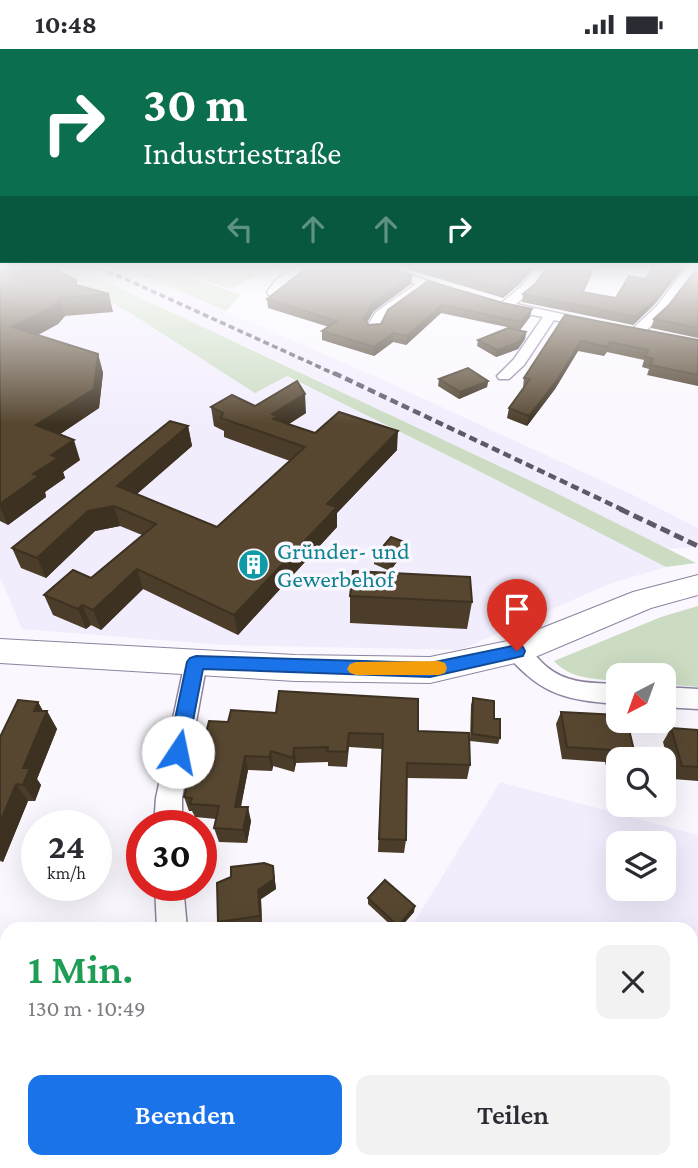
<!DOCTYPE html>
<html lang="de">
<head>
<meta charset="utf-8">
<style>
	body { margin:0; font-family:"Crimson Pro",serif; background:#f2f2f3; color:#2b2b33; height:100vh; display:flex; flex-direction:column; font-size:26px; white-space:nowrap }
	* { box-sizing:border-box; margin:0 }
	p { font-size:23px; color:#7c7c81 }
	.icon { flex:none; width:38px; height:38px; fill:none; stroke:currentColor; stroke-width:2; stroke-linecap:round; stroke-linejoin:round }
	.map { position:relative; flex:1; overflow:hidden }
	.drawer { position:absolute; left:0px; top:873px; width:698px; height:247px; display:flex; flex-direction:column; background:#fff; border-radius:21px 21px 0 0; box-shadow:0 7px 28px #0002 }
	.drawer>* { flex:none }
	.hud { position:absolute; left:0px; top:0px; width:698px; height:214px; box-shadow:0 7px 28px #0002; background:#0b6e4f; color:#fff; overflow:hidden }
	.needle { width:46px; rotate:221deg }
	.tools { position:absolute; left:606px; top:614px; display:grid; gap:14px }
	.tools a { display:grid; place-items:center; width:70px; height:70px; border-radius:14px; background:#fff; box-shadow:0 7px 28px #0002; font-size:35px }
	.speed { position:absolute; left:21px; top:761px; display:flex; gap:14px; font-size:35px; font-weight:700; text-align:center }
	.speed>* { display:grid; place-content:center; width:91px; height:91px; border-radius:50%; background:#fff; box-shadow:0 7px 28px #0002; line-height:1 }
	.speed small { font-size:18px; font-weight:400 }
	.speed .limit { border:10px solid #d22; background:#fff; color:#111 }
	.pin { position:absolute; display:grid; place-items:center; width:60px; height:60px; color:#fff; margin:-72px -30px; border-radius:50% 50% 50% 0; rotate:-45deg; box-shadow:0 0 7px #0007 }
	.pin .icon { rotate:45deg }
	.me { position:absolute; width:77px; margin:-38px; rotate:11deg; stroke-linejoin:round; filter:drop-shadow(0 0 5px #0008) }
	.turn { display:flex; align-items:center; gap:24px; height:147px; padding:0 28px; font-size:32px }
	.turn .icon { width:91px; height:91px; stroke-width:2.5 }
	.turn b { display:block; font-size:49px; line-height:60px }
	.lanes { display:flex; align-items:center; height:66px; padding:0 28px; background:#0003; justify-content:center; gap:35px; direction:ltr }
	.lanes .off { opacity:.35 }
	.round { display:grid; place-items:center; flex:none; width:74px; height:74px; border-radius:14px; background:#f2f2f3 }
	.summary { display:flex; align-items:center; justify-content:space-between; height:119px; padding:0 28px }
	h1 { font-size:42px; font-weight:600; line-height:52px; color:#1e9e55 }
	.primary-button { display:flex; gap:14px; margin-top:auto; padding:14px 28px }
	.primary-button a { flex:1; height:80px; border-radius:14px; background:#1a73e8; color:#fff; font-size:28px; font-weight:600; line-height:80px; text-align:center }
	.primary-button a+a { background:#f2f2f3; color:#2b2b33 }
	.status { display:flex; justify-content:space-between; align-items:center; height:49px; padding:0 35px; background:#fff; direction:ltr }
	.status svg { height:19px; fill:currentColor }
	.map>svg:first-child { display:block }
	.built { fill:#f2edfd; fill-rule:evenodd }
	.green { fill:#cbdcc2 }
	.lines { fill:none; stroke-linecap:round; stroke-linejoin:round }
	.street-casing { stroke:#8d83a0; stroke-width:3 }
	.secondary-casing { stroke:#8d83a0; stroke-width:2 }
	.street { fill:#fff; fill-rule:evenodd }
	.secondary { fill:#fff; fill-rule:evenodd }
	.rail-far2 { stroke:#5d5965; stroke-width:3.5; stroke-dasharray:6 3.5; stroke-linecap:butt }
	.rail-far1 { stroke:#5d5965; stroke-width:4.5; stroke-dasharray:8 4.5; stroke-linecap:butt }
	.rail { stroke:#5d5965; stroke-width:5; stroke-dasharray:10 5; stroke-linecap:butt }
	.wall { fill:#4b3d2a }
	.shaded-wall { fill:#3d3222 }
	.building { fill:#574731; stroke:#3d3222; stroke-width:2 }
	.route { fill:#1a73e8; stroke:#114b97; stroke-width:2 }
	.slow { fill:#f59e0b }
	.labels { text-anchor:middle; dominant-baseline:central; stroke-width:7; stroke-linejoin:round; paint-order:stroke }
	.culture-label { font-size:24px; fill:#0d838f; stroke:#faf8fe; text-anchor:start }
</style>
</head>
<body>
<div class="status"><b>10:48</b><svg viewBox="0 0 49 12"><path d="M0 12V9h3v3zM5 12V6h3v6zM10 12V3h3v9zM15 12V0h3v12zM26 1h20v11H26zM47 4h2v5h-2z"/></svg></div>
<div class="map">
<svg width="698" height="1119" viewBox="0 0 698 1119">
	<rect width="100%" height="100%" fill="#faf8fe"/>
	<g class="built">
		<path d="M0,218h49l86,49 151,60 183,90 197,101 -57,17 -149,66 -239,-5 -199,-16 -22,-52z"/>
		<path d="M71,218h52l249,108 261,120 65,33v19l-31,2 -396,-191z"/>
		<path d="M500,733l198,53v333h-434l4,-6h423v-233h-281zM618,794h45v46h-45z"/>
	</g>
	<g class="green">
		<path d="M49,218h22l55,24 426,200 144,72 -30,4 -197,-101 -182,-90 -32,17 -120,-77z"/>
		<path d="M123,218h38l80,28 -15,16z"/>
		<path d="M165,218h107l-41,22z"/>
		<path d="M698,557v81l-35,-3v-9h-45v6c-23,-2 -48,-2 -64,-20l107,-44z"/>
	</g>
	<g class="lines">
		<defs>
			<g id="street">
				<path d="M294,218h14l-31,28h-8l-2,-3 9,-12z"/>
				<path d="M371,218h18l67,24 -6,4 -24,-8 -40,30 -8,14h-10l-2,-3 10,-16 40,-28z"/>
				<path d="M537,218h12l-18,24 -15,13 78,17 2,3 -7,4 -35,-8 -30,45 -15,14h-10l-2,-3 17,-17 29,-42 -41,-8 -3,-4 24,-20z"/>
				<path d="M687,218l11,1 -34,45 -23,23h-10v-6l25,-23z"/>
				<path d="M517,593c13,4 20,17 30,25 20,17 46,16 71,17v20c-50,-4 -75,-8 -109,-47l-3,-6 3,-6z"/>
				<path d="M196,604l8,3 3,6 -25,136v28h-28l2,-28 29,-136 3,-6z"/>
				<path d="M663,638l35,2v20l-35,-2z"/>
				<path d="M155,836h28l4,44h-30z"/>
				<path d="M7,1098v15h27l-2,6h-32v-17z"/>
				<path d="M203,1113h36l2,6h-36z"/>
			</g>
			<path id="secondary" d="M698,526v20l-47,13 -123,52 -98,23 -135,-2 -295,-18v-24l295,16 135,2 82,-17 121,-48z"/>
		</defs>
		<use href="#street" class="street-casing"/>
		<use href="#secondary" class="secondary-casing"/>
		<use href="#street" class="street"/>
		<use href="#secondary" class="secondary"/>
		<path class="rail-far2" d="M99,218l238,108"/>
		<path class="rail-far1" d="M334,324l289,137"/>
		<path class="rail" d="M620,460l78,37"/>
	</g>
	<g class="wall">
		<path d="M0,218l78,18 31,9 4,18 -48,4 -7,8 -20,11 60,19 5,19 -4,35 -39,26 20,26 -17,12 2,6 -20,14 1,5 -38,28 -8,-4z"/>
		<path d="M400,218h134l-13,16 -18,15z"/>
		<path d="M698,218v71l-47,-10 3,-9 15,-14z"/>
		<path d="M589,219l2,8 -8,16 33,6 30,-19 35,-8 -27,34 -21,20 -111,-23 1,-8 12,-10z"/>
		<path d="M412,227l-1,8 -37,27 -7,11 1,3 13,-1 47,-43 102,36 -10,13 -79,-17 -35,32 -13,-3 -19,14 -52,-16v-9l7,-4 -61,-19 -1,-9z"/>
		<path d="M565,266l133,25v46l-51,-11 2,-6 -7,-2 2,-7 -37,-8 -3,4 -26,-5 -23,38 -28,37 -20,-8 2,-10 14,-20 1,-10z"/>
		<path d="M526,283l-1,7 -7,10 -22,8 -19,-11 1,-6z"/>
		<path d="M439,330l49,2 -1,6 -28,12 -21,-13z"/>
		<path d="M255,357l51,7 -17,11 26,9 82,17 -60,63v14l-99,108 -95,-46 -42,41 -10,-5 -5,4 -33,-14 -9,-20 47,-17 51,-43 -22,-9 -25,5 -49,47 -25,-10 -9,-20 176,-122 4,20 -55,48 80,33 73,-66 -66,-24v-6l-10,-5 -3,-19z"/>
		<path d="M406,501l-16,21 -16,-7v-7z"/>
		<path d="M350,547l122,6 -5,27 -117,-6z"/>
		<path d="M473,649l21,21 6,19 -2,6 -28,-3 1,-36z"/>
		<path d="M38,653l5,9h4l10,18 -20,50 4,6 -6,16h-7l-25,61 -3,-1v-124z"/>
		<path d="M561,663l75,47h-18v32h-5l-8,-29 -43,-3 -6,-35z"/>
		<path d="M209,672l209,10 52,34 -3,14 -60,-1 -1,62 -2,13 -26,-1 4,-103 -33,-2 -2,20 -19,-1v-4l-32,1 -2,9 -21,-6 -1,5 -24,-1 -7,37 10,14 -4,22 -28,-1 -5,-14 2,-9 -21,-2 -3,-6h-3l-5,-14 19,-52z"/>
		<path d="M671,679l27,2v51l-25,-2 -10,-37z"/>
		<path d="M273,817l3,23 -15,10 1,26 -31,4h-10l-3,-7z"/>
		<path d="M368,849l46,14 -15,17h-4l-27,-25z"/>
		<path d="M698,911v208l-7,-6v-184z"/>
	</g>
	<g class="shaded-wall">
		<path d="M529,218h5l-13,16 -18,15 2,-8z"/>
		<path d="M680,218h2l-1,4 -27,34 -21,20 3,-8z"/>
		<path d="M593,219l-2,8 -11,24 2,-8z"/>
		<path d="M412,227l-1,8 -37,27 -10,16v-9l10,-16z"/>
		<path d="M60,249l5,18 -7,8 -39,21 -7,-18z"/>
		<path d="M442,256l-1,8 -35,32 1,-9z"/>
		<path d="M532,260l-2,8 -10,13 1,-8z"/>
		<path d="M526,283l-1,7 -7,10 -22,8 1,-7z"/>
		<path d="M393,284v9l-19,14v-9z"/>
		<path d="M581,292l-3,10 -23,38 -28,37 2,-10z"/>
		<path d="M98,305l5,19 -4,35 -55,37 -8,-20z"/>
		<path d="M488,332l-1,6 -28,12 1,-7z"/>
		<path d="M305,345l1,19 -28,18 -6,-17z"/>
		<path d="M188,377l4,20 -69,60 -6,-20z"/>
		<path d="M398,382l-1,19 -60,63v14l-99,108 -4,-20 93,-111z"/>
		<path d="M74,391l6,20 -17,12 2,6 -20,14 1,5 -38,28 -8,-18v-3l33,-30 18,-19z"/>
		<path d="M114,457l6,20 -25,5 -49,47 -9,-20 51,-47z"/>
		<path d="M407,494l-1,7 -16,21v-8z"/>
		<path d="M137,520l6,20 -42,41 -8,-20z"/>
		<path d="M82,556l9,20 -5,4 -8,-20z"/>
		<path d="M38,653l7,13 2,-4 10,18 -20,50 4,6 -6,16 -12,-16v-17l11,-57z"/>
		<path d="M294,699l2,15 -2,9 -1,-14z"/>
		<path d="M271,702l2,15 -1,5 -3,-14z"/>
		<path d="M245,707l3,14 -10,50 -3,-13z"/>
		<path d="M16,735l12,17 -25,61 -3,-4v-36z"/>
		<path d="M248,758l3,14 -4,22 -4,-13z"/>
		<path d="M273,817l3,23 -15,10 1,26 -2,-9 -2,-26z"/>
		<path d="M415,857l-1,6 -15,17h-2l1,-3z"/>
		<path d="M0,969l2,5 5,4v43l-7,6z"/>
		<path d="M103,1113h10l4,6h-11z"/>
	</g>
	<g class="building">
		<path d="M0,218h50l26,13v5l33,9 -49,4 -8,9 -40,20 86,27 -4,35 -58,36 38,15 -23,15 7,3 -25,16 6,2 -39,28z"/>
		<path d="M308,218h79l25,9 -38,26 -10,16 4,7 13,-1 7,-14 40,-29 75,22 29,6 -11,13 -79,-17 -35,31 -14,-3 -19,14 -52,-16 15,-10 -70,-22z"/>
		<path d="M427,218h102l-6,8 -18,15z"/>
		<path d="M548,218h40l5,1 -11,24 34,6 13,-22 17,3 7,-12h27l-23,30 -21,20 -113,-23 12,-10z"/>
		<path d="M698,218v61l-44,-9 15,-14z"/>
		<path d="M565,266l133,25v35l-48,-10 3,-6 -8,-2 3,-7 -38,-8 -3,5 -26,-6 -23,38 -29,37 -20,-8 21,-29 -6,-1z"/>
		<path d="M508,279l18,4 -7,10 -22,8 -19,-10z"/>
		<path d="M468,319l20,13 -28,11 -21,-13z"/>
		<path d="M297,332l8,13 -33,20 5,2 -4,3 42,14 24,-21 59,19 -71,73 10,3 -103,108 -97,-46 -44,41 -11,-5 -4,4 -34,-14 29,-25 18,8 65,-54 -42,-18 -26,5 -51,47 -25,-10 158,-127 18,5 -71,60 100,41 88,-80 -84,-29 2,-5 -12,-6 21,-12 23,11z"/>
		<path d="M391,488l16,6 -17,20 -16,-6z"/>
		<path d="M353,522l117,6 2,25 -122,-6z"/>
		<path d="M279,642l139,8v32l51,2 1,32 -63,-2 -1,77 -27,-1 4,-105 -34,-1 -2,19 -20,-1 1,-4 -34,1 -1,10 -22,-7 -2,6 -24,-1 -10,51h13l-5,23 -29,-2 5,-22 -29,-2 2,-6 -8,-1 13,-52h6l6,-24 19,1 3,-12 45,3z"/>
		<path d="M473,649l21,3v18h6v19l-28,-4z"/>
		<path d="M18,651l20,2 -4,9h13l-24,57h7l-7,17 -7,-1 -16,38v-85z"/>
		<path d="M561,663l57,3v6h9l9,38h-18v13l-6,-22 -45,-3z"/>
		<path d="M671,679l27,2v37l-16,-1z"/>
		<path d="M264,814l9,3 1,13 -16,11 2,26 -42,6 -1,-39 14,-6v-10z"/>
		<path d="M385,831l30,26 -17,20 -30,-28z"/>
		<path d="M698,944v175h-347l4,-6h336v-150z"/>
		<path d="M0,983l4,10 -4,3z"/>
		<path d="M93,1113h10l3,6h-19z"/>
	</g>
	<linearGradient id="sky" x2="0" y2="1"><stop stop-color="#85acd5"/><stop offset="0.58" stop-color="#fdfcff"/><stop offset="1" stop-color="#fdfcff" stop-opacity="0"/></linearGradient>
	<rect width="698" height="375" fill="url(#sky)"/>
	<path class="route" d="M517,596l6,2 2,4 -2,5 -93,21 -227,-8 -16,83 -2,6 -7,2 -7,-2 -3,-6 19,-90 3,-4 6,-2 234,7z"/>
	<path class="slow" d="M439,612l6,2 2,5 -2,5 -6,2h-83l-6,-2 -3,-4 3,-5 6,-2z"/>
	<defs>
		<symbol id="building-disc" viewBox="-11 -11 22 22"><circle r="9.5" fill="#0f9aa8" stroke="#faf8fe"/><path d="M-4-6H4V6H1V3H-1V6H-4ZM-2.5-4.3h1.7v1.8h-1.7ZM.8-4.3h1.7v1.8H.8ZM-2.5-1h1.7V.8h-1.7ZM.8-1h1.7V.8H.8Z" fill="#fff"/></symbol>
	</defs>
	<g fill-rule="evenodd">
		<use href="#building-disc" x="236" y="498" width="35" height="35"/>
	</g>
	<g class="labels">
		<g class="culture-label">
			<text x="277" y="501">Gründer- und<tspan x="277" dy="28">Gewerbehof</tspan></text>
		</g>
	</g>
</svg>
<div class="tools">
<a><svg class="needle" viewBox="-14 -14 28 28"><path d="M0-13l5 13h-10z" fill="#e53935"/><path d="M0 13l5-13h-10z" fill="#7c7c81"/></svg></a>
<a><svg class="icon" aria-label="search" viewBox="0 0 24 24"><circle cx="10" cy="10" r="6"/><path d="M15 15l6 6"/></svg></a>
<a><svg class="icon" aria-label="layers" viewBox="0 0 24 24"><path d="M12 4l9 5-9 5-9-5zM3 14l9 5 9-5"/></svg></a>
</div>
<div class="speed"><div>24<small>km/h</small></div><div class="limit">30</div></div>
<div class="pin" style="left:517px;top:602px;background:#d93025"><svg class="icon" aria-label="arrive" viewBox="0 0 24 24"><path d="M6 21V4h12l-3 4 3 4H6"/></svg></div>
<svg class="me" style="left:178px;top:703px" viewBox="-20 -20 40 40"><circle r="19" fill="#fff"/><path d="M0-13L10 11 0 6-10 11z" fill="#1a73e8"/></svg>
<div class="hud">
<div class="turn"><svg class="icon" aria-label="right" viewBox="0 0 24 24"><path d="M7 20v-9h11M14 6l5 5-5 5"/></svg><div><b>30 m</b>Industriestraße</div></div>
<div class="lanes"><svg class="icon off" aria-label="left" viewBox="0 0 24 24"><path d="M17 20v-9H6M10 6l-5 5 5 5"/></svg><svg class="icon off" aria-label="ahead" viewBox="0 0 24 24"><path d="M12 20V5M6 11l6-6 6 6"/></svg><svg class="icon off" aria-label="ahead" viewBox="0 0 24 24"><path d="M12 20V5M6 11l6-6 6 6"/></svg><svg class="icon" aria-label="right" viewBox="0 0 24 24"><path d="M7 20v-9h11M14 6l5 5-5 5"/></svg></div>
</div>
<section class="drawer">
<div class="summary"><div><h1>1 Min.</h1><p>130 m · 10:49</p></div><a class="round"><svg class="icon" aria-label="close" viewBox="0 0 24 24"><path d="M6 6l12 12M18 6L6 18"/></svg></a></div>
<div class="primary-button"><a>Beenden</a><a>Teilen</a></div>
</section>
</div>
</body>
</html>
